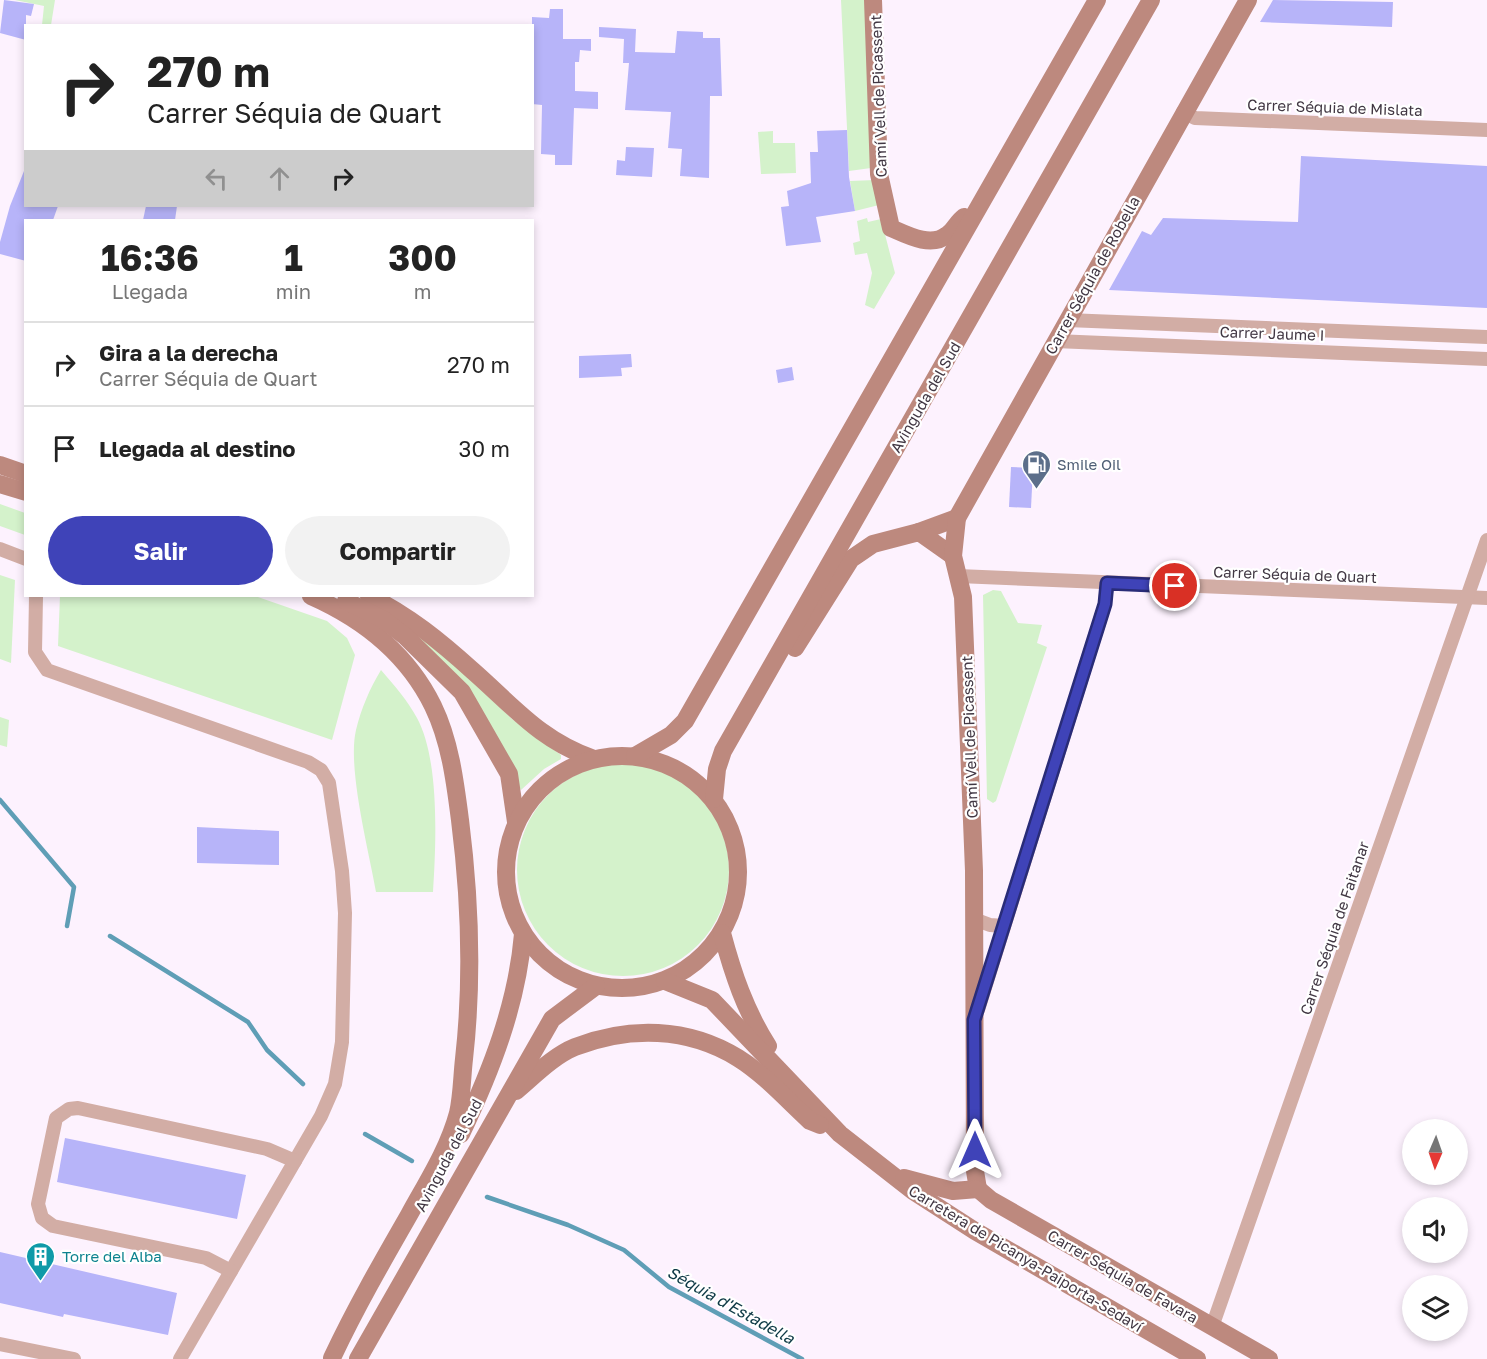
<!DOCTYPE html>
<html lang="es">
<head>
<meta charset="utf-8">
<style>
	body { margin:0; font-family:"Golos Text",sans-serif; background:#f2f2f2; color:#222; height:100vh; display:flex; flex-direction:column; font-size:22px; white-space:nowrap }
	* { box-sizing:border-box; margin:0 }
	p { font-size:20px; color:#767676 }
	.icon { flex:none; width:33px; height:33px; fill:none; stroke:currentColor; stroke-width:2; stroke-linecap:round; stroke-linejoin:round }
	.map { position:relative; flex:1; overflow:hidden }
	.details { position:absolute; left:24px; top:219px; width:510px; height:378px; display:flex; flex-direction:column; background:#fff; border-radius:0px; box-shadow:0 3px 9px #0003 }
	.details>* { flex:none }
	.guide { position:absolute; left:24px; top:24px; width:510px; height:183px; border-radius:0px; box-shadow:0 3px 9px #0003; background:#fff; color:#222; overflow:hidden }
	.needle { width:39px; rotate:182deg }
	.fabs { position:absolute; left:1402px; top:1119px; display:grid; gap:12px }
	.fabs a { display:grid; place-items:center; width:66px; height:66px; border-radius:50%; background:#fff; box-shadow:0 3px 9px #0003; font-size:30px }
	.pin { position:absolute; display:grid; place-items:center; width:51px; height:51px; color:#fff; margin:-26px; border:3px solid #fff; border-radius:50%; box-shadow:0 2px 6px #0007 }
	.me { position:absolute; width:66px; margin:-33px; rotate:0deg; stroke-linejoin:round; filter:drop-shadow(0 0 4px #0008) }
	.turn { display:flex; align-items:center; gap:21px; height:126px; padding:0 24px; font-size:27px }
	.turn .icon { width:78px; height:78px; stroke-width:2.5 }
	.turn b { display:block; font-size:42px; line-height:51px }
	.lanes { display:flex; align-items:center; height:57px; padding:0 24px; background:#0003; justify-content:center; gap:30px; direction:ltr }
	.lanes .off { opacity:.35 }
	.eta { display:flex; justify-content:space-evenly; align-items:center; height:102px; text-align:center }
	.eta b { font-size:36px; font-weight:700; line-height:42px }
	.action { display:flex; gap:12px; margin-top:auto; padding:12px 24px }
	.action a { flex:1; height:69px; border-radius:36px; background:#3f43b8; color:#fff; font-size:24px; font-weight:700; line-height:69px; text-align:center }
	.action a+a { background:#f2f2f2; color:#222 }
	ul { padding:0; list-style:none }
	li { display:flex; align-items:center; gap:18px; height:84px; padding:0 24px; border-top:2px solid #e0e0e0 }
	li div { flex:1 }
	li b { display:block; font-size:22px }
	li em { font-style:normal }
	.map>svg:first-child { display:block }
	.green { fill:#d4f2cb }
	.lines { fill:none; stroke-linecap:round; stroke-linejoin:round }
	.stream { stroke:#5f9eb6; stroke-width:4.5 }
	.building { fill:#b7b4f9 }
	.street { stroke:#d2ada5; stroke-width:14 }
	.secondary { stroke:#bd897e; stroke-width:18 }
	.route-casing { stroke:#292c78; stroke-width:15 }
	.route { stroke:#3f43b8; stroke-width:10 }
	.labels { text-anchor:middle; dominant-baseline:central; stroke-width:4.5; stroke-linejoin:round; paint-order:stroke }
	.street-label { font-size:15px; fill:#413743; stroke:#fff }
	.service-label { font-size:15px; fill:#4e5e75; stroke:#fff; text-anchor:start }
	.culture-label { font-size:15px; fill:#0d838f; stroke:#fff; text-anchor:start }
	.water-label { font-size:16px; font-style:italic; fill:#0e3a46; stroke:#fff }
</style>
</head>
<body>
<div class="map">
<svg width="1487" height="1359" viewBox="0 0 1487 1359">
	<rect width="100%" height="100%" fill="#fdf2fe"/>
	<g class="green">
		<path d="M15,0h40l-4,25h-9l2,-19z"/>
		<path d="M841,0h26c3,56 2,112 4,168l-22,3z"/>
		<path d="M773,131v12h22l1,30 -35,1 -3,-42z"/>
		<path d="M875,180l4,25 -24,6 -5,-30z"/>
		<path d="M867,218l1,4 13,-3 14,54 -21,36 -9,-4 7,-32 -5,-20 -12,2 -2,-12 7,-2 -3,-20z"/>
		<path d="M0,504l25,9v22l-25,-9z"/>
		<path d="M0,575l15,5 -4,83 -11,-4z"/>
		<path d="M993,590l8,1 17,32 24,2 -5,18 10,4 -51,154 -3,2 -6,-4 -4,-204z"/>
		<path d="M60,596h195l72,25 20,17 8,17 -23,85 -274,-94z"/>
		<path d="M410,630l35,26 67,63 49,36v4l-17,10 -23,21 -62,-113z"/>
		<path d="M381,670c13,15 27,31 36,48 23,42 19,127 16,174h-57c-7,-41 -29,-124 -20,-162 5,-21 14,-42 25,-60z"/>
		<path d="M0,717l9,3 -2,27 -7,-2z"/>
		<circle cx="623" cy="870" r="106"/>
	</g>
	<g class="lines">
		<g class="stream">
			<path d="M0,800l74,87 -7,39"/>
			<path d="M110,936l138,86 19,28 36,34"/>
			<path d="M365,1134l47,27"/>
			<path d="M487,1197l81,28 56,25 45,37 133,72"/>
		</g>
	</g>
	<g class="building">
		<path d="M4,0l30,4 -3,12 -5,-1v25l-26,-7z"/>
		<path d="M1273,0l120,2 -1,25 -132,-5z"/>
		<path d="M550,9h13v30h28v12l-11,-1 -1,12h-4v29l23,1v17l-24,-1 -2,57h-17v-10l-14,-1 1,-49 -10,-1v-87l17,1z"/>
		<path d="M599,27l37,2 -1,23 40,1 2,-22 26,1v6h17l2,58h-12l-1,82 -29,-2 2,-27 -14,-1 3,-36 -46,-2 4,-47h-6l1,-24 -25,-2z"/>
		<path d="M847,130l2,47 6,34 -39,6 5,25 -35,4 -5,-39 8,-1 -2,-15 24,-8 -1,-31h8l-1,-21z"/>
		<path d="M626,147l28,1 -2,29 -36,-2 1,-15 8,1z"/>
		<path d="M1301,156l186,10v142l-378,-18 33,-59 9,4 12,-17 135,4z"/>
		<path d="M24,171l2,35h32l-5,14h-27v41l-26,-7v-12l10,-36z"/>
		<path d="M146,206h31l-2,14h-32z"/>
		<path d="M631,354l1,13 -11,1 1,8 -43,2v-22z"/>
		<path d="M792,367l2,13 -16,3 -2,-13z"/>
		<path d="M1011,467l22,1 -2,40 -22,-1z"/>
		<path d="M197,827l82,4v34l-82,-2z"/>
		<path d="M65,1138l181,37 -9,44 -180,-37z"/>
		<path d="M0,1252l177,41 -9,42 -104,-21 -1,3 -63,-14z"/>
	</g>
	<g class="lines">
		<g class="street">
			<path d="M1183,112l12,6 292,12"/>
			<path d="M1067,320l420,17"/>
			<path d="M1055,341l432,18"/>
			<path d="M0,549l26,10"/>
			<path d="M958,576l529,22"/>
			<path d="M36,596l-1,56 12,18 261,92 13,8 8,13 13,88 3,42 -3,129 -7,42 -14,32 -141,243"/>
			<path d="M974,919l16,6 14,1"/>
			<path d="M978,1010l127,-406 2,-21"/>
			<path d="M231,1271l-25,-13 -153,-32 -11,-8 -4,-14 18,-86 13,-9 9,-1 189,41 28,12"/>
			<path d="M1212,1327l275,-787"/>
			<path d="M0,1344l74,15"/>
		</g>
		<g class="secondary">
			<path d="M873,0l6,174 12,54c16,7 40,20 56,7 7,-4 10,-13 17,-18"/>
			<path d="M0,465l26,9"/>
			<path d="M0,484l26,8"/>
			<path d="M919,532l38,-14"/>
			<path d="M311,596c52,23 96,57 122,110 17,35 22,75 27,114 10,79 13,159 4,239 -2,17 -2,37 -6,54 -10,37 -31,69 -49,102 -27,47 -54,94 -77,143"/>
			<path d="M369,596c39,19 72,46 104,75 41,36 68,70 121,88"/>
			<path d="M346,601l38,19 22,17 56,55 47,82 7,48"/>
			<path d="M795,648l56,-89 22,-15 46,-12 34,24"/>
			<circle cx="622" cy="872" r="116"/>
			<path d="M635,756l36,-21 14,-14 412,-721"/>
			<path d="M714,799l3,-30 6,-18 428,-751"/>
			<path d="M722,933c11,41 23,77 46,113"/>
			<path d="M665,981l47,19 128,134 73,57 62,40 222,128"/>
			<path d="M516,1091c18,-15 37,-35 59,-44 54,-21 113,-20 163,11 26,16 49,42 72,63l10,4"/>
			<path d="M461,1134c30,-63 56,-129 62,-200"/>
			<path d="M904,1178l49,13 25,-2"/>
			<path d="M978,1189l-3,-18 -1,-300 -11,-274 -10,-41 4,-38 291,-518"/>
			<path d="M978,1189l13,11 278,159"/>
			<path d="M358,1359l194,-340 44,-33"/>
		</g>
	</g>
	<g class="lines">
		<defs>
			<path id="route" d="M975,1150l-1,-130 131,-416 2,-21 68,3"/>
		</defs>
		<use href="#route" class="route-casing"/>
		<use href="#route" class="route"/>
	</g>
	<defs>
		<symbol id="fuel-pin" viewBox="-11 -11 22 30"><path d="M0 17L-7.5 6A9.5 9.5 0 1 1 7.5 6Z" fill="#5c6f8a" stroke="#fff"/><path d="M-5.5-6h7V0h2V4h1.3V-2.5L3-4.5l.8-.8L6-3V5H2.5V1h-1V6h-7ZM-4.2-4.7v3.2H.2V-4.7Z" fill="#fff"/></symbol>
		<symbol id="building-pin" viewBox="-11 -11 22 30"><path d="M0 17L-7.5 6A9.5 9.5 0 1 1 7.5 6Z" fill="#0f9aa8" stroke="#fff"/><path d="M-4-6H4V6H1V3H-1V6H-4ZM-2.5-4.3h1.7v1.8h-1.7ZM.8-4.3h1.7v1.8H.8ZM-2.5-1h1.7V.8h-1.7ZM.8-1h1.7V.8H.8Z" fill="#fff"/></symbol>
	</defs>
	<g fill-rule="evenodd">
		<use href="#fuel-pin" x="1020" y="448" width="33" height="45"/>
		<use href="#building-pin" x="24" y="1240" width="33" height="45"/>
	</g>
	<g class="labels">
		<g class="street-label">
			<text transform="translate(878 96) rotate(-92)">Camí Vell de Picassent</text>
			<text transform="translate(1335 107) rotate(2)">Carrer Séquia de Mislata</text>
			<text transform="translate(1092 275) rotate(-61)">Carrer Séquia de Robella</text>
			<text transform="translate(1272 333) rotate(2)">Carrer Jaume I</text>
			<text transform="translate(925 397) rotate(-60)">Avinguda del Sud</text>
			<text transform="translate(1295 574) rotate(2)">Carrer Séquia de Quart</text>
			<text transform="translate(969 737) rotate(-92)">Camí Vell de Picassent</text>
			<text transform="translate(1334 928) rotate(-71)">Carrer Séquia de Faitanar</text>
			<text transform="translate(448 1155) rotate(-62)">Avinguda del Sud</text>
			<text transform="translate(1026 1258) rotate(31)">Carretera de Picanya-Paiporta-Sedaví</text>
			<text transform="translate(1123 1276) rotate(30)">Carrer Séquia de Favara</text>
		</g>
		<g class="service-label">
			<text x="1057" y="464">Smile Oil</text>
		</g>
		<g class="culture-label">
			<text x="62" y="1256">Torre del Alba</text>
		</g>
		<g class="water-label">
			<text transform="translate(731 1305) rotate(29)">Séquia d'Estadella</text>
		</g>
	</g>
</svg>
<div class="fabs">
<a><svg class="needle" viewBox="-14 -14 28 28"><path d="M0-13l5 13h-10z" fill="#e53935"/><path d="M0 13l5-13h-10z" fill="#767676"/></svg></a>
<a><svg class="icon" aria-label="sound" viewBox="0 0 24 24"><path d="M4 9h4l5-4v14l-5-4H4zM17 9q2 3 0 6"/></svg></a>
<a><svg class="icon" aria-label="layers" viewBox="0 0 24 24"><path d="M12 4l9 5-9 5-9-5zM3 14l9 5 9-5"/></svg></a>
</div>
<div class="pin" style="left:1175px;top:586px;background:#d93025"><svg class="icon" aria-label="arrive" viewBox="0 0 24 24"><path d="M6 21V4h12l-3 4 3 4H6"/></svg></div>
<svg class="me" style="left:975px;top:1150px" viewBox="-20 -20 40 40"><path d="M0-17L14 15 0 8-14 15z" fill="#3f43b8" stroke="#fff" stroke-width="4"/></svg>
<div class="guide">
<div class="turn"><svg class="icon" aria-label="right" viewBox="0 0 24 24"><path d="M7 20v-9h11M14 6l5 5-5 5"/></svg><div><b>270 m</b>Carrer Séquia de Quart</div></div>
<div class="lanes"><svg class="icon off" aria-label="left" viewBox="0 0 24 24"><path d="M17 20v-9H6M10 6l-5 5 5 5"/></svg><svg class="icon off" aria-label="ahead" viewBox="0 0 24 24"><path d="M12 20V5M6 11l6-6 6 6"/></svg><svg class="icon" aria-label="right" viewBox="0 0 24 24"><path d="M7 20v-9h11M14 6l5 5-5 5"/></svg></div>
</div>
<section class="details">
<div class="eta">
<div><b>16:36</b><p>Llegada</p></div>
<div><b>1</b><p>min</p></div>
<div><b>300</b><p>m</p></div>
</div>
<ul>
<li><svg class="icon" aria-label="right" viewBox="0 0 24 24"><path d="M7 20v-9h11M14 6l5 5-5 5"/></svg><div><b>Gira a la derecha</b><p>Carrer Séquia de Quart</p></div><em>270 m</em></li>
<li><svg class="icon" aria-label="arrive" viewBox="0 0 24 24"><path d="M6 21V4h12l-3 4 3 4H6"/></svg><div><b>Llegada al destino</b></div><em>30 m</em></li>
</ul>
<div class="action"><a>Salir</a><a>Compartir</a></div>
</section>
</div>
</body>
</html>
